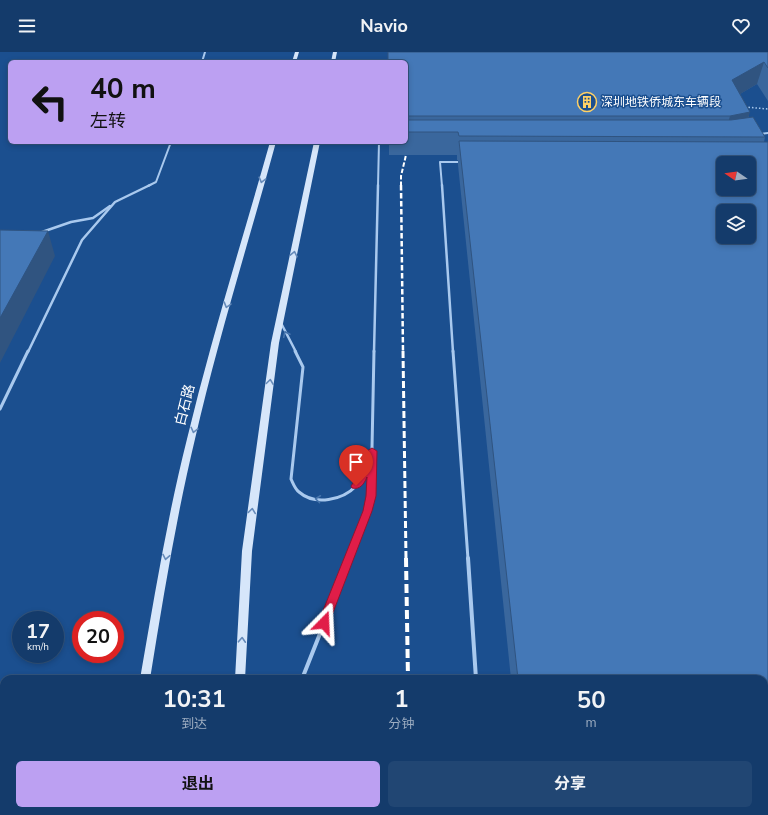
<!DOCTYPE html>
<html lang="zh">
<head>
<meta charset="utf-8">
<style>
	body { margin:0; font-family:"Nunito Sans","Noto Sans SC",sans-serif; background:#214673; color:#f1f3f6; height:100vh; display:flex; flex-direction:column; font-size:15px; white-space:nowrap }
	* { box-sizing:border-box; margin:0 }
	p { font-size:13px; color:#9dadc1 }
	.icon { flex:none; width:22px; height:22px; fill:none; stroke:currentColor; stroke-width:2; stroke-linecap:round; stroke-linejoin:round }
	.map { position:relative; flex:1; overflow:hidden }
	.sheet { position:absolute; left:0px; top:623px; width:768px; height:140px; display:flex; flex-direction:column; background:#143b6b; border-radius:12px 12px 0 0; box-shadow:0 2px 6px #0003,0 0 0 1px #33557e }
	.sheet>* { flex:none }
	.banner { position:absolute; left:8px; top:8px; width:400px; height:84px; border-radius:6px; box-shadow:0 2px 6px #0003,0 0 0 1px #33557e; background:#bca0f2; color:#111; overflow:hidden }
	.needle { width:26px; rotate:283deg }
	.fabs { position:absolute; left:716px; top:104px; display:grid; gap:8px }
	.fabs a { display:grid; place-items:center; width:40px; height:40px; border-radius:6px; background:#143b6b; box-shadow:0 2px 6px #0003,0 0 0 1px #33557e; font-size:20px }
	.speed { position:absolute; left:12px; top:559px; display:flex; gap:8px; font-size:20px; font-weight:700; text-align:center }
	.speed>* { display:grid; place-content:center; width:52px; height:52px; border-radius:50%; background:#143b6b; box-shadow:0 2px 6px #0003,0 0 0 1px #33557e; line-height:1 }
	.speed small { font-size:10px; font-weight:400 }
	.speed .limit { border:6px solid #d22; background:#fff; color:#111 }
	.pin { position:absolute; display:grid; place-items:center; width:34px; height:34px; color:#fff; margin:-41px -17px; border-radius:50% 50% 50% 0; rotate:-45deg; box-shadow:0 0 4px #0007 }
	.pin .icon { rotate:45deg }
	.me { position:absolute; width:44px; margin:-22px; rotate:21deg; stroke-linejoin:round; filter:drop-shadow(0 0 3px #0008) }
	.turn { display:flex; align-items:center; gap:14px; height:84px; padding:0 16px; font-size:18px }
	.turn .icon { width:52px; height:52px; stroke-width:2.5 }
	.turn b { display:block; font-size:28px; line-height:34px }
	.eta { display:flex; justify-content:space-evenly; align-items:center; height:68px; text-align:center }
	.eta b { font-size:24px; font-weight:700; line-height:28px }
	.cta { display:flex; gap:8px; margin-top:auto; padding:8px 16px }
	.cta a { flex:1; height:46px; border-radius:6px; background:#bca0f2; color:#111; font-size:16px; font-weight:700; line-height:46px; text-align:center }
	.cta a+a { background:#214673; color:#f1f3f6 }
	header { display:flex; justify-content:space-between; align-items:center; height:52px; padding:0 16px; background:#143b6b; font-size:18px; font-weight:700 }
	.map>svg:first-child { display:block }
	.lines { fill:none; stroke-linecap:round; stroke-linejoin:round }
	.path { stroke:#a9c9ee; stroke-width:1.5; stroke-dasharray:1.5 2; stroke-linecap:butt }
	.service-far3 { stroke:#a9c9ee; stroke-width:2 }
	.service-far2 { stroke:#a9c9ee; stroke-width:2.5 }
	.service-far1 { stroke:#a9c9ee; stroke-width:3 }
	.service { stroke:#a9c9ee; stroke-width:4 }
	.secondary { fill:#d6e6fa; fill-rule:evenodd }
	.rail-far3 { stroke:#fff; stroke-width:2; stroke-dasharray:4.5 2; stroke-linecap:butt }
	.rail-far2 { stroke:#fff; stroke-width:2.5; stroke-dasharray:5.5 2.5; stroke-linecap:butt }
	.rail-far1 { stroke:#fff; stroke-width:3; stroke-dasharray:7 3; stroke-linecap:butt }
	.rail { stroke:#fff; stroke-width:4; stroke-dasharray:9 4; stroke-linecap:butt }
	.wall { fill:#3a679d }
	.shaded-wall { fill:#305480 }
	.building { fill:#4478b7; stroke:#305480; fill-rule:evenodd }
	.oneway { stroke:#668bba }
	.oneway2 { stroke:#4674ac }
	.route { fill:#e11d48; stroke:#92132f }
	.labels { text-anchor:middle; dominant-baseline:central; stroke-width:3; stroke-linejoin:round; paint-order:stroke }
	.far-poi-label { font-size:12px; fill:#fff; stroke:#1b4f8f; text-anchor:start }
	.street-label { font-size:14px; fill:#fff; stroke:#1b4f8f }
</style>
</head>
<body>
<header><svg class="icon" aria-label="menu" viewBox="0 0 24 24"><path d="M4 6h16M4 12h16M4 18h16"/></svg>Navio<svg class="icon" aria-label="heart" viewBox="0 0 24 24"><path d="M12 20l-8-8c-3-5 5-10 8-4 3-6 11-1 8 4z"/></svg></header>
<div class="map">
<svg width="768" height="763" viewBox="0 0 768 763">
	<rect width="100%" height="100%" fill="#1b4f8f"/>
	<g class="lines">
		<path class="path" d="M745,55l23,2"/>
		<g class="service-far3">
			<path d="M202,10l3,-10"/>
			<path d="M759,82l9,-1"/>
			<path d="M148,134l8,-4 15,-40"/>
			<path d="M378,134l1,-44"/>
			<path d="M442,134l-2,-24h22"/>
		</g>
		<g class="service-far2">
			<path d="M442,133l11,167"/>
			<path d="M42,180l29,-10 22,-4 17,-12"/>
			<path d="M281,271l15,29"/>
			<path d="M28,300l54,-112 33,-38 35,-17"/>
			<path d="M374,300l4,-167"/>
		</g>
		<g class="service-far1">
			<path d="M295,299l8,16 -12,112c2,4 4,10 8,13 16,14 44,8 57,-6 8,-9 11,-21 15,-31"/>
			<path d="M453,299l15,208"/>
			<path d="M0,357l28,-58"/>
			<path d="M349,507l19,-48 3,-15 3,-145"/>
		</g>
		<g class="service">
			<path d="M468,506l8,121"/>
			<path d="M302,627l48,-121"/>
			<path d="M485,759l1,4"/>
			<path d="M249,763l1,-4"/>
		</g>
		<g class="secondary">
			<path d="M295,0h4l-3,10h-4z"/>
			<path d="M333,0h4l-2,10h-4z"/>
			<path d="M270,90h6c-27,99 -58,197 -81,297 -19,79 -32,160 -45,240h-10c14,-80 27,-161 47,-240 24,-100 55,-198 83,-297z"/>
			<path d="M314,90h6l-41,201 -27,208 -7,128h-10l7,-128 29,-208z"/>
			<rect x="118" y="759" width="12" height="4"/>
			<rect x="226" y="759" width="12" height="4"/>
		</g>
		<path class="rail-far3" d="M401,134v-10l5,-21"/>
		<path class="rail-far2" d="M401,133l2,167"/>
		<path class="rail-far1" d="M403,299l3,208"/>
		<g class="rail">
			<path d="M406,506l2,121"/>
			<path d="M410,759v4"/>
		</g>
	</g>
	<path class="wall" d="M768,0v49l-11,-17 -17,10 9,23 16,20 -1,5 4,673h-243v-4h239v-132h-253l-53,-514v-5h-1v-5h-68v-13h17v-80z"/>
	<g class="shaded-wall">
		<path d="M764,10l-7,22 -32,19 7,-23z"/>
		<path d="M750,60l-7,23 -19,2 6,-21z"/>
		<path d="M48,179l7,25 -55,107v-45z"/>
	</g>
	<g class="building">
		<path d="M388,0h380v16l-4,-6 -32,18 18,32 -20,4h-324v-54h-18z"/>
		<path d="M753,65l12,20 -306,-1 -1,-4h-52v-12h325z"/>
		<path d="M459,89l309,1v673h-235v-4h231v-132h-246zM723,111h26v26h-26zM723,159h26v26h-26z"/>
		<path d="M0,178l48,1 -48,87z"/>
	</g>
	<defs><path id="oneway-chevron" d="M-2-3.5L2.5 0L-2 3.5" fill="none" stroke-width="1.6" stroke-linecap="round" stroke-linejoin="round"/></defs>
	<g class="oneway">
		<use href="#oneway-chevron" transform="translate(262 128) rotate(105)"/>
		<use href="#oneway-chevron" transform="translate(294 202) rotate(-78)"/>
		<use href="#oneway-chevron" transform="translate(227 253) rotate(106)"/>
		<use href="#oneway-chevron" transform="translate(270 330) rotate(-82)"/>
		<use href="#oneway-chevron" transform="translate(194 378) rotate(104)"/>
		<use href="#oneway-chevron" transform="translate(252 459) rotate(-82)"/>
		<use href="#oneway-chevron" transform="translate(166 505) rotate(101)"/>
		<use href="#oneway-chevron" transform="translate(242 588) rotate(-87)"/>
	</g>
	<g class="oneway2">
		<use href="#oneway-chevron" transform="translate(286 282) rotate(-116)"/>
		<use href="#oneway-chevron" transform="translate(318 447) rotate(-173)"/>
	</g>
	<path class="route" d="M372,396l5,3 -1,45 -4,15 -43,112 -1,3 -4,2 -4,-2 -2,-3 45,-112 3,-15 1,-19c-3,7 -7,13 -15,11l-1,-2 6,-9 10,-26z"/>
	<defs>
		<symbol id="building-ring" viewBox="-11 -11 22 22"><circle r="9.5" fill="#1b4f8f" stroke="#ffd166" stroke-width="1.5"/><path d="M-4-6H4V6H1V3H-1V6H-4ZM-2.5-4.3h1.7v1.8h-1.7ZM.8-4.3h1.7v1.8H.8ZM-2.5-1h1.7V.8h-1.7ZM.8-1h1.7V.8H.8Z" fill="#ffd166"/></symbol>
	</defs>
	<g fill-rule="evenodd">
		<use href="#building-ring" x="576" y="39" width="22" height="22"/>
	</g>
	<g class="labels">
		<g class="far-poi-label">
			<text x="601" y="50">深圳地铁侨城东车辆段</text>
		</g>
		<g class="street-label">
			<text transform="translate(185 353) rotate(-76)">白石路</text>
		</g>
	</g>
</svg>
<div class="fabs">
<a><svg class="needle" viewBox="-14 -14 28 28"><path d="M0-13l5 13h-10z" fill="#e53935"/><path d="M0 13l5-13h-10z" fill="#9dadc1"/></svg></a>
<a><svg class="icon" aria-label="layers" viewBox="0 0 24 24"><path d="M12 4l9 5-9 5-9-5zM3 14l9 5 9-5"/></svg></a>
</div>
<div class="speed"><div>17<small>km/h</small></div><div class="limit">20</div></div>
<div class="pin" style="left:356px;top:434px;background:#d93025"><svg class="icon" aria-label="arrive" viewBox="0 0 24 24"><path d="M6 21V4h12l-3 4 3 4H6"/></svg></div>
<svg class="me" style="left:324px;top:571px" viewBox="-20 -20 40 40"><path d="M0-17L14 15 0 8-14 15z" fill="#e11d48" stroke="#fff" stroke-width="4"/></svg>
<div class="banner">
<div class="turn"><svg class="icon" aria-label="left" viewBox="0 0 24 24"><path d="M17 20v-9H6M10 6l-5 5 5 5"/></svg><div><b>40 m</b>左转</div></div>
</div>
<section class="sheet">
<div class="eta">
<div><b>10:31</b><p>到达</p></div>
<div><b>1</b><p>分钟</p></div>
<div><b>50</b><p>m</p></div>
</div>
<div class="cta"><a>退出</a><a>分享</a></div>
</section>
</div>
</body>
</html>
